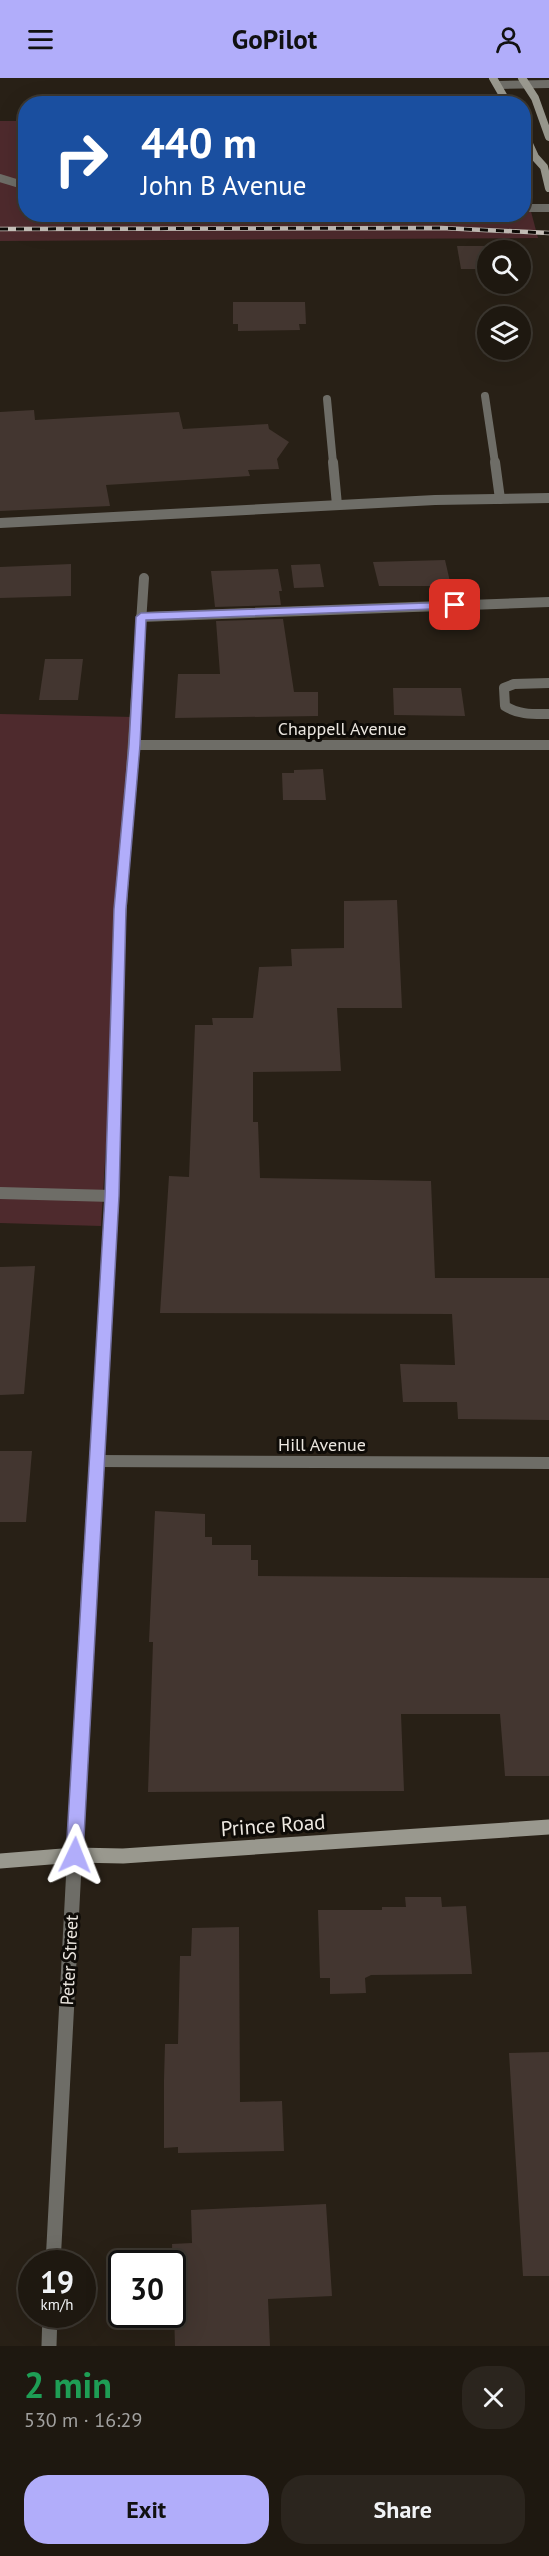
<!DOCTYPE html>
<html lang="en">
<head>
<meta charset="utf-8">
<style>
	body { margin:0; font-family:"PT Sans",sans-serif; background:#2b251e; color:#f1f3f6; height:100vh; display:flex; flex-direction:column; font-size:22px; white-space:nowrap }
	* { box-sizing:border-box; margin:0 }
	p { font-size:20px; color:#a1a09f }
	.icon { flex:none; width:33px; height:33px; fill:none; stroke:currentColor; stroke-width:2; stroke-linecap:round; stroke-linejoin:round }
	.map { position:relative; height:2268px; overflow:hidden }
	.side { display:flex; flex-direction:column; background:#1e1810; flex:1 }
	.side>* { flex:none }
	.guide { position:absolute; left:18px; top:18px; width:513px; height:126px; border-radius:24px; box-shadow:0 6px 24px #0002,0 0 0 2px #3c3730; background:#1a4fa0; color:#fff; overflow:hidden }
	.tools { position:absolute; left:477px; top:162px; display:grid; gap:12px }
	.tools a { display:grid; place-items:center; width:54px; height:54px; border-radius:50%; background:#1e1810; box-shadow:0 6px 24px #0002,0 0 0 2px #3c3730; font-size:30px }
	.speed { position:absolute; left:18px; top:2172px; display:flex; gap:12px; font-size:30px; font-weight:700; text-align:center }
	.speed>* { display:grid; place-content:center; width:78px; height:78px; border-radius:50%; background:#1e1810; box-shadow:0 6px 24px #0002,0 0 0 2px #3c3730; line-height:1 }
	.speed small { font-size:15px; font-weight:400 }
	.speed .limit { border:3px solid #111; border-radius:9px; background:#fff; color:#111 }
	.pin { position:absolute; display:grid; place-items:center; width:51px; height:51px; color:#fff; margin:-26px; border-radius:12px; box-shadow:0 3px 9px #0006 }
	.me { position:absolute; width:66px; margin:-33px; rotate:2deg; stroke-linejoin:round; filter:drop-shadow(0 0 4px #0008) }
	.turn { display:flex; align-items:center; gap:21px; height:126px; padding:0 24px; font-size:27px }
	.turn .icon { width:78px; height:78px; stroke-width:2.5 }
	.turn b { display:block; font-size:42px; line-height:51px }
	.round { display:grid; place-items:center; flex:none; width:63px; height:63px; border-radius:24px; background:#2b251e }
	.summary { display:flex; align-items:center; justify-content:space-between; height:102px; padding:0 24px }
	h1 { font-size:36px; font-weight:700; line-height:45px; color:#1e9e55 }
	.action { display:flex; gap:12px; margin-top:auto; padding:12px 24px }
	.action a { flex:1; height:69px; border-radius:24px; background:#b1adfa; color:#111; font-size:24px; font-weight:700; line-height:69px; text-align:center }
	.action a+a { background:#2b251e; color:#f1f3f6 }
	header { display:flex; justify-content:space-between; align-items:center; height:78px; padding:0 24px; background:#b1adfa; color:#111; font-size:27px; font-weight:700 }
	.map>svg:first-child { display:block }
	.green { fill:#4e2a2d }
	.building { fill:#433630 }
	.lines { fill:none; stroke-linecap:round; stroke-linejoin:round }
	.lane-far1 { stroke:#6e6d67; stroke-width:8 }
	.lane { stroke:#6e6d67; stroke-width:10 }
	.street-far3 { stroke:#6e6d67; stroke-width:8 }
	.street-far2 { stroke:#6e6d67; stroke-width:10 }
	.street-far1 { stroke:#6e6d67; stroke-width:12 }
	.street { stroke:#6e6d67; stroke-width:15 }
	.secondary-far1 { stroke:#99988e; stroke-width:8 }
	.secondary { stroke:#99988e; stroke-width:15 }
	.rail-casing { stroke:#c7c1ba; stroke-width:4.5 }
	.rail { stroke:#0e0b07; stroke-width:3; stroke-dasharray:8; stroke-linecap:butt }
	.route { fill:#b1adfa; stroke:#7370a2; stroke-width:1.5 }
	.labels { text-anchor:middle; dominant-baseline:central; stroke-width:6; stroke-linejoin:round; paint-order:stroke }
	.street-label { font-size:18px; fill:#ece7e0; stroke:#0e0b07 }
	.near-street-label { font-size:21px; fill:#ece7e0; stroke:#0e0b07 }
</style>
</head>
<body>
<header><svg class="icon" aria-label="menu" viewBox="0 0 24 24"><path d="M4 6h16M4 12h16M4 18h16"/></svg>GoPilot<svg class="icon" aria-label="person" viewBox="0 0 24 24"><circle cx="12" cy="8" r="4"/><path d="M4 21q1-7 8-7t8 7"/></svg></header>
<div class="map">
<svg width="549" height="2268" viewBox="0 0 549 2268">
	<rect width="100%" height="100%" fill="#282016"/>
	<g class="green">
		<path d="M0,43h25l1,93h498v-29l14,53 -538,3z"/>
		<path d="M0,636l133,3 -32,509 -101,-3z"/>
	</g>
	<g class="building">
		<path d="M457,168h31v23h-27z"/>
		<path d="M233,224h72l1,22h-7l1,6 -62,1v-7h-5z"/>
		<path d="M34,332l1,10 144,-8 4,17 85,-5 1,5 20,13 -12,17 2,10 -31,1 2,6 -144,9 4,21 -110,5v-99z"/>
		<path d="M445,482l6,26h-72l-6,-24z"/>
		<path d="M71,486v32l-71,2v-31z"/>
		<path d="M320,486l4,23 -30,1 -3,-23z"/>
		<path d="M278,491l4,22h-3l2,14 -66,2 -4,-36z"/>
		<path d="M283,541l11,73h24v24l-143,2 3,-44h42l-4,-53z"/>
		<path d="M45,581h38l-5,41h-39z"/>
		<path d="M393,610h68l4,28 -71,-1z"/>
		<path d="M323,691l3,31h-43l-1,-27h12v-3z"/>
		<path d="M397,822l5,108h-65l4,63 -88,1v50h5l2,56 171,3 4,97h114v142l-91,-1 -1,-17h-54l-3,-38 55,1 -3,-51 -292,-1 9,-137 20,1 6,-152h18l-1,-7h41l6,-51 33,-1 -1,-17 53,-1v-47z"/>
		<path d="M35,1188l-11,128 -24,1v-128z"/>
		<path d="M0,1373h32l-6,71h-26z"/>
		<path d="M155,1433l50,3v23h7v8h39v15h7v16l291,2v198h-44l-5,-62h-99l3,77 -256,1 5,-150h-4z"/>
		<path d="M405,1819h36l1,10 24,-1 6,68 -101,1 -6,3 1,15 -36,1v-16h-10l-2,-68h64v-3h24z"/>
		<path d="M239,1849l1,175 42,-1 2,50 -106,2v-6l-14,1v-68l1,-36h13l2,-88h11l1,-28z"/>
		<path d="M549,1974v224h-26l-14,-223z"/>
		<path d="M326,2126l6,92 -64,3 2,47h-95l-3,-102 20,-1 -1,-33z"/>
	</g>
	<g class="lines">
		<g class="lane-far1">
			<path d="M0,100l26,8"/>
			<path d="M524,130h25"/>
			<path d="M485,318l10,67"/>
			<path d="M327,321l6,64"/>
		</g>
		<g class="lane">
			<path d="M333,384l4,43"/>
			<path d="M495,384l5,37"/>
			<path d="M0,445l435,-23 114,-2"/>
			<path d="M549,605l-35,1 -10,4 1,18c14,9 28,8 44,8"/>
		</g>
		<path class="street-far3" d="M498,7l51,-1"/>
		<g class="street-far2">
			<path d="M141,539l408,-15"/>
			<path d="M134,667h415"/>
			<path d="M119,872l25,-372"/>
		</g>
		<g class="street-far1">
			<path d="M0,1115l112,3"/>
			<path d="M95,1383l454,2"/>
			<path d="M89,1489l23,-371 7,-247"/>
		</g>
		<g class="street">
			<path d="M53,2186l37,-699"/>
			<path d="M49,2268l1,-32"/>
		</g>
		<g class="secondary-far1">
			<path d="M493,0l15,26"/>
			<path d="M522,0l13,20 14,39"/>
			<path d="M524,55l11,24 9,10 5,21"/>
		</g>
		<path class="secondary" d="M0,1783l75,-6 48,1 426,-29"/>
		<defs>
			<path id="rail" d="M0,151l441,-1 108,5"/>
		</defs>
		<use href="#rail" class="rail-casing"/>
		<use href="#rail" class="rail"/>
	</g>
	<path class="route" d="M455,524l5,3 -1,3 -313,12 -6,125 -14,164 -7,287 -36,659 -2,5 -6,2 -6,-2 -3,-5 39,-659 9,-287 15,-164 7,-128 5,-4z"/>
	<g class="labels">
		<g class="street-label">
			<text x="342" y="650">Chappell Avenue</text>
			<text x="322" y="1366">Hill Avenue</text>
			<text transform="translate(69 1882) rotate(-87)">Peter Street</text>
		</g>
		<g class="near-street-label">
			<text transform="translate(273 1747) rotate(-4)">Prince Road</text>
		</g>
	</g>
</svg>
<div class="tools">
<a><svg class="icon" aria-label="search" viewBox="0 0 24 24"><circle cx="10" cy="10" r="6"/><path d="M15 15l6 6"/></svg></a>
<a><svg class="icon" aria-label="layers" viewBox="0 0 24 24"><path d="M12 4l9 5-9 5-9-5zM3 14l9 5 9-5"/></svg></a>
</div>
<div class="speed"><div>19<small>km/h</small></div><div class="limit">30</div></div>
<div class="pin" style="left:455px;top:527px;background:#d93025"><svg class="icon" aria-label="arrive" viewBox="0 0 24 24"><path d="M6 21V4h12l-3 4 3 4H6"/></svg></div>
<svg class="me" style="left:75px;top:1777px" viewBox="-20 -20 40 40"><path d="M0-17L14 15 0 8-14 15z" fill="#b1adfa" stroke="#fff" stroke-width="4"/></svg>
<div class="guide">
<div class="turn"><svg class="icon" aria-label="right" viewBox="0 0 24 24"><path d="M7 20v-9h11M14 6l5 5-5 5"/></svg><div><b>440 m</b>John B Avenue</div></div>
</div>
</div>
<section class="side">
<div class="summary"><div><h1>2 min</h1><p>530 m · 16:29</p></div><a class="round"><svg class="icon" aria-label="close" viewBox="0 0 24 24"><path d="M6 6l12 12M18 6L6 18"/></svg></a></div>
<div class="action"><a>Exit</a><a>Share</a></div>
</section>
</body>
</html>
